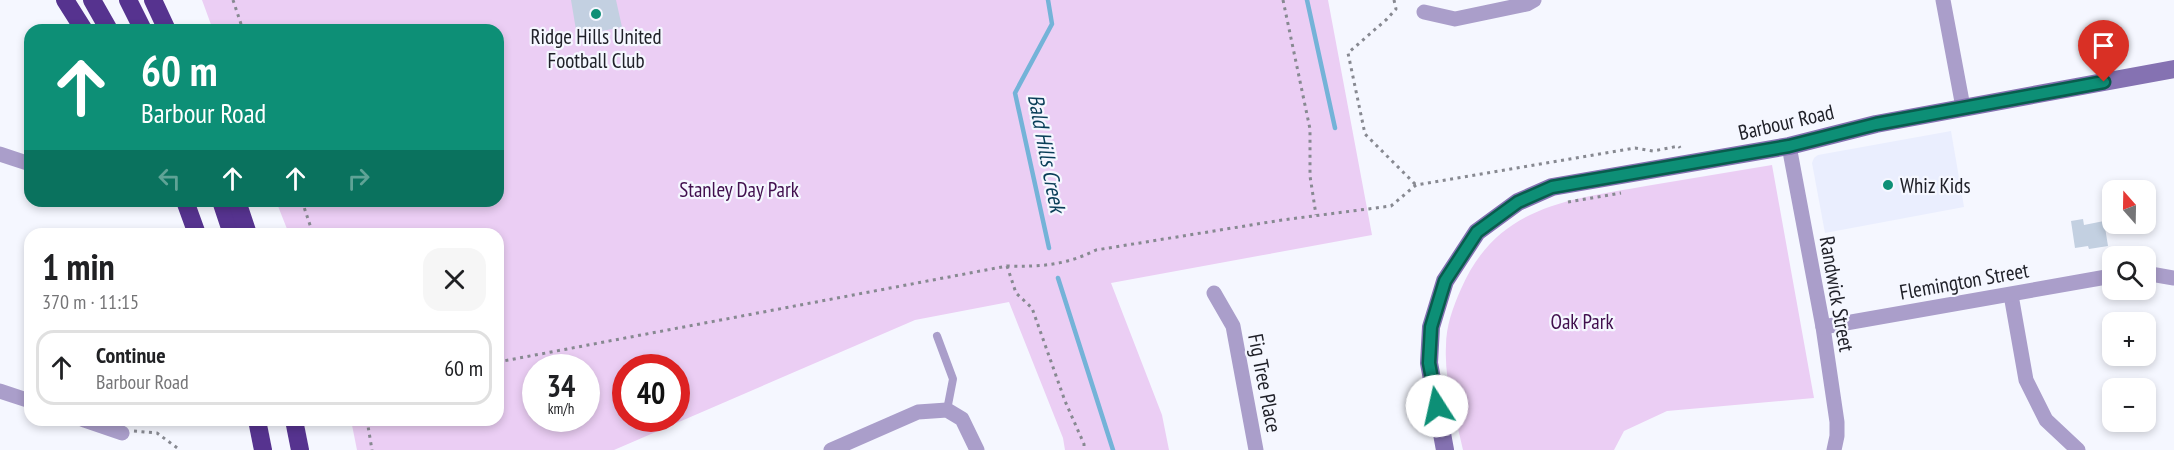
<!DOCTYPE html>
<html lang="en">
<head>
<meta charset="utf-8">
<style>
	body { margin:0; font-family:"PT Sans Narrow",sans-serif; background:#f6f6f6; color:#202124; height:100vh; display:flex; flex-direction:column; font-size:22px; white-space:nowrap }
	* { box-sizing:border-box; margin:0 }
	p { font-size:20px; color:#757577 }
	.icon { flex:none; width:33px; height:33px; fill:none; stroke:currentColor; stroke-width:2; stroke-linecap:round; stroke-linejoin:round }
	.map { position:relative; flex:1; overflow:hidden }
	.side { position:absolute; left:24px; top:228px; width:480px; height:198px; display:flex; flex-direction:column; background:#fff; border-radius:18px; box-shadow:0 3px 9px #0003 }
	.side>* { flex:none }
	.hud { position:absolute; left:24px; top:24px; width:480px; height:183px; border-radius:18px; box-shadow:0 3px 9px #0003; background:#0d8f76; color:#fff; overflow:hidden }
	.needle { width:39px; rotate:340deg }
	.fabs { position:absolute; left:2102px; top:180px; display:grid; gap:12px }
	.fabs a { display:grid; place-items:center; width:54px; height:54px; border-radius:12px; background:#fff; box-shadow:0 3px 9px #0003; font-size:30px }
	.speed { position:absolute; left:522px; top:354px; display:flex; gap:12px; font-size:30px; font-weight:700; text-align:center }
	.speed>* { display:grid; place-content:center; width:78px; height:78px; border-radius:50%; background:#fff; box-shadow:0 3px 9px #0003; line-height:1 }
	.speed small { font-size:15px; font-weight:400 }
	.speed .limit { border:9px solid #d22; background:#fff; color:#111 }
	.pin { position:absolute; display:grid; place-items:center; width:51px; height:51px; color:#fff; margin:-62px -26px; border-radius:50% 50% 50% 0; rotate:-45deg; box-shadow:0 0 6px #0007 }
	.pin .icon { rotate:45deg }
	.me { position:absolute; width:66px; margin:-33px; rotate:350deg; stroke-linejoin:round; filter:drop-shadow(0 0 4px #0008) }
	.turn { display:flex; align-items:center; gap:21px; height:126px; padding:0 18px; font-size:27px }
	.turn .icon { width:78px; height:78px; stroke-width:2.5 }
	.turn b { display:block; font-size:42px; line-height:51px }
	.lanes { display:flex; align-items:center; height:57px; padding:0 18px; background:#0003; justify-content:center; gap:30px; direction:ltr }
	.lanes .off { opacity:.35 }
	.round { display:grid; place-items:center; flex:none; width:63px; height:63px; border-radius:18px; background:#f6f6f6 }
	.overview { display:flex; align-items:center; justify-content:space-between; height:102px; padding:0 18px }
	h1 { font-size:36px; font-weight:700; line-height:45px }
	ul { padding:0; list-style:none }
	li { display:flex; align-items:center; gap:18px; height:75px; margin:0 12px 9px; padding:0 6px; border:3px solid #e0e0e0; border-radius:18px }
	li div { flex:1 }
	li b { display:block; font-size:22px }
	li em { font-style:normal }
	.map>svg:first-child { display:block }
	.built { fill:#eaeefe }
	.green { fill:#ebcef4; fill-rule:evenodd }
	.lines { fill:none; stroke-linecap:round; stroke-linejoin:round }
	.stream { stroke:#74b3d8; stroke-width:4.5 }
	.building { fill:#c3d0e1 }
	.path { stroke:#878991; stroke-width:3; stroke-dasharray:3 4.5; stroke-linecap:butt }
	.lane { stroke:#aa9eca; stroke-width:8 }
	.street { stroke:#aa9eca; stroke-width:15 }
	.secondary { stroke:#8572b2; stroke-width:18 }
	.highway { stroke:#56338f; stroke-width:18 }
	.route-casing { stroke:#085d4d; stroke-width:15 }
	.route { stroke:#0d8f76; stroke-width:10 }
	.poi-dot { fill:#0d8f76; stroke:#f5f7ff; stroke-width:2 }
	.labels { text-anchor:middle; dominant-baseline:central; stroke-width:4.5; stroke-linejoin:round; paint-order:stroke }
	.poi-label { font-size:21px; fill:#202129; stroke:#f5f7ff }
	.street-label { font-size:21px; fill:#202129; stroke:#f5f7ff }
	.park-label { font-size:21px; fill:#410f4e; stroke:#f5f7ff }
	.water-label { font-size:22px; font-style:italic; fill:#093e58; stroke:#f5f7ff }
</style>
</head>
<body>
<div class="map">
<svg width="2174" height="450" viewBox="0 0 2174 450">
	<rect width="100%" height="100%" fill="#f5f7ff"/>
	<path class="built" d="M1951,131l13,76 -139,26 -13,-70 2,-5 4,-3z"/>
	<g class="green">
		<path d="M202,0h1126l44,235 -261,48 51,132 7,35h-104l-2,-12 -54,-136 -94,18 -301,130h-257l-6,-30h147v-186h-209l-13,-33h222v-171h-285zM536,368h50v50h-50zM626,368h50v50h-50z"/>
		<path d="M1772,165l42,233 -147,13 -43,20 -10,19h-151c-7,-33 -19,-69 -17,-104 0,-20 7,-39 15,-57 36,-83 106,-89 185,-103 42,-7 84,-14 126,-21z"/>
	</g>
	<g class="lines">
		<g class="stream">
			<path d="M1048,0l4,24 -37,69 34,155"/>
			<path d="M1307,0l28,128"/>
			<path d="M1058,278l55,172"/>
		</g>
	</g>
	<g class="building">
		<path d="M571,0h45l6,27 -45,9z"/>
		<path d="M2083,219l1,6 20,-4 4,25 -19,3 -1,-3 -13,2 -4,-27z"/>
	</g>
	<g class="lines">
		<g class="path">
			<path d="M233,0l10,30"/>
			<path d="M1283,0l27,129v47l6,39"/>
			<path d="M1394,0l2,9 -9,10 -39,34 17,81 51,51"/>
			<path d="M302,201l11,33"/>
			<path d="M1568,202l53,-9"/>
			<path d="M1007,266l9,27 16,15 33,93 19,43v6"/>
			<path d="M498,362l509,-96c34,1 59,-1 89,-16l186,-30 109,-14 25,-21 219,-37 18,3 26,-5 1,2"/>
			<path d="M367,420l5,30"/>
			<path d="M134,431l23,2 23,17"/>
		</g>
		<path class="lane" d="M937,336l16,43 -6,31"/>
		<g class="street">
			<path d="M1943,0l20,107"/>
			<path d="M1424,12l31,7 72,-15 7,-4"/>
			<path d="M1789,146l34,181 14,95v14l-3,14"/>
			<path d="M0,154l30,10"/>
			<path d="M2145,273l29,5"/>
			<path d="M1214,293l19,33 23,124"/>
			<path d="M2011,295l15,85 20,40 32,30"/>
			<path d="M1823,327l289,-51"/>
			<path d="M0,391l30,10"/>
			<path d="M84,420l38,13"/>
			<path d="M831,450l87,-38 29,-2 15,9 15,31"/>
		</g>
		<path class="secondary" d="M1445,450l-16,-87 2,-36 14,-46 32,-49 41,-30 34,-15 237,-41 87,-22 298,-55"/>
		<g class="highway">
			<path d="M65,0l19,30"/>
			<path d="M92,0l17,30"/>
			<path d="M128,0l15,30"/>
			<path d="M153,0l14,30"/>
			<path d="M185,201l12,33"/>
			<path d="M221,201l11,33"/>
			<path d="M237,201l11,33"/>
			<path d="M257,420l6,30"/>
			<path d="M294,420l6,30"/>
		</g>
	</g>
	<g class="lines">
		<defs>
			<path id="route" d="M1437,406l-8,-43 2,-36 14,-46 32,-49 41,-30 34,-15 237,-41 87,-22 228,-42"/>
		</defs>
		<use href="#route" class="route-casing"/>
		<use href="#route" class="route"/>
	</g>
	<g class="poi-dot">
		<circle cx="596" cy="14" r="6"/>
		<circle cx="1888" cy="185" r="6"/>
	</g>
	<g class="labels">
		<g class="poi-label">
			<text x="596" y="36">Ridge Hills United<tspan x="596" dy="24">Football Club</tspan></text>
			<text x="1900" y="185" text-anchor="start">Whiz Kids</text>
		</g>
		<g class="street-label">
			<text transform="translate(1786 122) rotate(-13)">Barbour Road</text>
			<text transform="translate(1964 281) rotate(-10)">Flemington Street</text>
			<text transform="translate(1837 294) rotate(80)">Randwick Street</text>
			<text transform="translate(1265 383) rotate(79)">Fig Tree Place</text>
		</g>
		<g class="park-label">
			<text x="739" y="189">Stanley Day Park</text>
			<text x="1582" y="321">Oak Park</text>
		</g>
		<g class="water-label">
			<text transform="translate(1047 153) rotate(79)">Bald Hills Creek</text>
		</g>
	</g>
</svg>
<div class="fabs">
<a><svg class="needle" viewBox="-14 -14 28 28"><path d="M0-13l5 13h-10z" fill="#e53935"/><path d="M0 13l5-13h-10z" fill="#757577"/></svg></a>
<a><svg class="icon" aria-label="search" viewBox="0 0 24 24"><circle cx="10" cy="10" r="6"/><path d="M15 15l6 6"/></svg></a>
<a>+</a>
<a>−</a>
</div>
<div class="speed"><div>34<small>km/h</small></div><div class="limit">40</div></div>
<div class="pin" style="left:2104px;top:82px;background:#d93025"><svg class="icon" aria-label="arrive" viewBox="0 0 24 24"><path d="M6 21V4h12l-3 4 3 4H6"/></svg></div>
<svg class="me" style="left:1437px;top:406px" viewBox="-20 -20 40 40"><circle r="19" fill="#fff"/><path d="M0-13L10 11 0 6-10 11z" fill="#0d8f76"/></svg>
<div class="hud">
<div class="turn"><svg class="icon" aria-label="ahead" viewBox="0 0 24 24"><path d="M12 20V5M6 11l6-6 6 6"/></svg><div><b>60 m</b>Barbour Road</div></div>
<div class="lanes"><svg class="icon off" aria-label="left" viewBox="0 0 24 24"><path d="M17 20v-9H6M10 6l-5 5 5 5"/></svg><svg class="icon" aria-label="ahead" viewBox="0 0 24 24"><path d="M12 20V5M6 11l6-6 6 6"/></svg><svg class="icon" aria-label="ahead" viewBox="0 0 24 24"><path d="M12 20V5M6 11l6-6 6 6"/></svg><svg class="icon off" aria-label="right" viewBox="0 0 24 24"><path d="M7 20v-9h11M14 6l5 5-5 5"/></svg></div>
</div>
<section class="side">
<div class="overview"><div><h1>1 min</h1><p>370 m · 11:15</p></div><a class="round"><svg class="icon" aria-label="close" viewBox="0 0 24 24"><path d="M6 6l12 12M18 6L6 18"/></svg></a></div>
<ul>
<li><svg class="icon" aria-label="ahead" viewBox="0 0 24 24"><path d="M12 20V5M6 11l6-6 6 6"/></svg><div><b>Continue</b><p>Barbour Road</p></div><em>60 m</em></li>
</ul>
</section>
</div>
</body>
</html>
